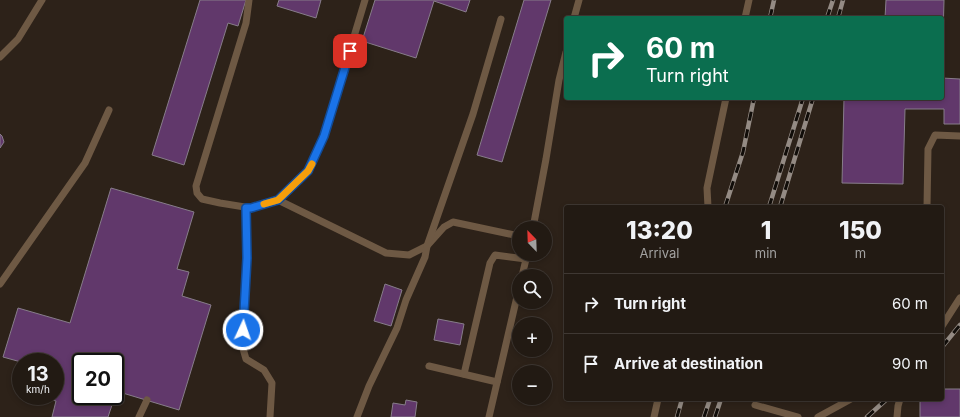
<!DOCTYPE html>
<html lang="en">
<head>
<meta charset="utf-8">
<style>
	body { margin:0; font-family:Inter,sans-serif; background:#2a231c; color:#f1f3f6; height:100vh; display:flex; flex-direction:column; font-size:15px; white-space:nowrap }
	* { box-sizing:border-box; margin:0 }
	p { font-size:13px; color:#a2a1a0 }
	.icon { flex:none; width:22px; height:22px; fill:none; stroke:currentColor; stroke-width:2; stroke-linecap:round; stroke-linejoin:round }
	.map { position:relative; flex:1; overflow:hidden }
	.details { position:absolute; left:564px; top:205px; width:380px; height:196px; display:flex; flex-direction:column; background:#221a13; border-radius:4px; box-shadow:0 2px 6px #0003,0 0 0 1px #3f3833 }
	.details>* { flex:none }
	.top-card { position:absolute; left:564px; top:16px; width:380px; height:84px; border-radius:4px; box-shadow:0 2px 6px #0003,0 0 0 1px #3f3833; background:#0b6e4f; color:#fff; overflow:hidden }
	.needle { width:26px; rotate:337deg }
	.controls { position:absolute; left:512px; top:221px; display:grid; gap:8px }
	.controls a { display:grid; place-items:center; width:40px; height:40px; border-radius:50%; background:#221a13; box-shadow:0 2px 6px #0003,0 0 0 1px #3f3833; font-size:20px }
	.speed { position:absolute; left:12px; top:353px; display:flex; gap:8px; font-size:20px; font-weight:700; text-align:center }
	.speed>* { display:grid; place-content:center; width:52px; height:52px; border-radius:50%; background:#221a13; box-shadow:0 2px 6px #0003,0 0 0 1px #3f3833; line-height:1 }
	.speed small { font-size:10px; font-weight:400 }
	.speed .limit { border:2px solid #111; border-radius:6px; background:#fff; color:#111 }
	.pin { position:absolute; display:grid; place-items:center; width:34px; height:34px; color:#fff; margin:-17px; border-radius:8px; box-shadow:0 2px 6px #0006 }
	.me { position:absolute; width:44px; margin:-22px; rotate:3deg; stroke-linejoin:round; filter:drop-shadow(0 0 3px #0008) }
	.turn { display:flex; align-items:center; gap:14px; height:84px; padding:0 16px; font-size:18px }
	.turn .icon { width:52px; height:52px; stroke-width:2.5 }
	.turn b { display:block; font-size:28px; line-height:34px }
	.eta { display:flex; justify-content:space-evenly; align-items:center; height:68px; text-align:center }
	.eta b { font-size:24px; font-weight:800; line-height:28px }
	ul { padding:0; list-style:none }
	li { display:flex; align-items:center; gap:12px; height:60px; padding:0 16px; border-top:1px solid #3f3833 }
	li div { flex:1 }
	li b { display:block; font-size:15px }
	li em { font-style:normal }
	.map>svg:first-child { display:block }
	.building { fill:#61386b; stroke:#877d8a }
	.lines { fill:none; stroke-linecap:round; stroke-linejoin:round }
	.lane { stroke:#6e5944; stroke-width:7 }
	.rail-casing { stroke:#948b84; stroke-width:4.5 }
	.rail { stroke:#110d09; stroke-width:3; stroke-dasharray:9; stroke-linecap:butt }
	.route-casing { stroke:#114b97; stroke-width:10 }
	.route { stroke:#1a73e8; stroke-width:7 }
	.slow { stroke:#f59e0b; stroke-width:7 }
</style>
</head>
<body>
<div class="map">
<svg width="960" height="417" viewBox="0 0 960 417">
	<rect width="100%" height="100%" fill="#2d2219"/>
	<g class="building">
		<path d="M200,0h46l-8,26 -10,-3 -44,142 -32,-10z"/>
		<path d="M279,0h42l-5,18 -39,-12z"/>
		<path d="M375,0h95l-4,12 -32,-11 -18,57 -54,-17z"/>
		<path d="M524,0h27l-49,162 -25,-7z"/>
		<path d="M886,0h58l-2,78 18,1v45h-16v-15h-39l-2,75 -61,-1 2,-85h98v-80h-57z"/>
		<path d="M0,134l2,2 2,6 -4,6z"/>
		<path d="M111,188l83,24 -17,57 12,3 -7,24 29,9 -32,105 -63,-19 -1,4v-33h-34v34h34l-7,21h-56l4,-16 -11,-3 1,-2h9v-34h-34l-18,-5 15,-49 52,15z"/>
		<path d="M385,284l17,6 -11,36 -17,-5z"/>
		<path d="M438,319l26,5 -4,21 -26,-5z"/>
		<path d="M942,389h18v28h-40v-18h22z"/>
		<path d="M406,400l11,2 -2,15h-24l2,-14 12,2z"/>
	</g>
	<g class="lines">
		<g class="lane">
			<path d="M249,0l-3,23 -50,163 1,7 5,6 18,4 31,5 27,-8 31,-29 15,-35 41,-136"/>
			<path d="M574,18l5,-18"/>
			<path d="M745,18l4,-18"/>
			<path d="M0,57l18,-18 24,-39"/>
			<path d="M278,200l108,53 23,2 18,-9 17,-19 9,-5 66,14"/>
			<path d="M708,207l-1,-19 19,-90"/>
			<path d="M927,207l1,-58 7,-14 25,1"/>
			<path d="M246,208l1,50 -5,87 4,14 18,11 8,13 -2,34"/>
			<path d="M533,228l13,-69 13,-79 7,-28"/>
			<path d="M522,276l5,-21"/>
			<path d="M0,284l85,-121 24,-53"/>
			<path d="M942,326l18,-28"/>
			<path d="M429,366l68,16"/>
			<path d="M464,374l26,-111 5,-8 31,4"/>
			<path d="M755,405l43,12"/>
			<path d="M139,417l8,-17"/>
			<path d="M357,417l12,-31 28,-58 9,-28 19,-43 2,-11 46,-132 28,-95"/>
			<path d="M489,417l30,-129"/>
			<path d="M654,417l4,-18"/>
			<path d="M818,417l33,-18"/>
			<path d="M897,417l1,-11 2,-7"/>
		</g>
		<defs>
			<g id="rail">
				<path d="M770,18l4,-18"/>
				<path d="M827,18l6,-18"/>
				<path d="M838,18l5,-18"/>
				<path d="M725,207l18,-55 11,-54"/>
				<path d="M769,207l34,-109"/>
				<path d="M780,207l33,-109"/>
				<path d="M942,347l18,-22"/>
				<path d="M677,417l5,-18"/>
				<path d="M704,417l6,-18"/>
				<path d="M715,417l6,-18"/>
				<path d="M867,417l20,-18"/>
			</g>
		</defs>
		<use href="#rail" class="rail-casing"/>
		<use href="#rail" class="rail"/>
	</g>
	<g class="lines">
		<defs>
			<path id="route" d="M243,330l4,-72 -1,-50h5l27,-8 30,-29 16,-35 26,-85"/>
		</defs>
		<use href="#route" class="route-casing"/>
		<use href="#route" class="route"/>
		<path class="slow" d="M264,204l14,-4 30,-29 4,-7"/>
	</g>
</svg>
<div class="controls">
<a><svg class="needle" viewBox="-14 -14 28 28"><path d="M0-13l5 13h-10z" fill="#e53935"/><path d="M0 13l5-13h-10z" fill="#a2a1a0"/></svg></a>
<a><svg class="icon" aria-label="search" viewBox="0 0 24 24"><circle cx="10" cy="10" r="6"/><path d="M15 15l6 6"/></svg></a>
<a>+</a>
<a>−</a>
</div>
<div class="speed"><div>13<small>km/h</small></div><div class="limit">20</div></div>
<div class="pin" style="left:350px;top:51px;background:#d93025"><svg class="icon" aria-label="arrive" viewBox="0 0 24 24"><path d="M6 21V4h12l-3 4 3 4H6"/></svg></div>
<svg class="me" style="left:243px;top:330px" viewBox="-20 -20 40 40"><circle r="17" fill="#1a73e8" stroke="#fff" stroke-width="3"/><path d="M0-11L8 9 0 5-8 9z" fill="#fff"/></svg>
<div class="top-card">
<div class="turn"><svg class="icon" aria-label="right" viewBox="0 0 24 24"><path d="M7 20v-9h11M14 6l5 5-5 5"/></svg><div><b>60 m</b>Turn right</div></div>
</div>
<section class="details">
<div class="eta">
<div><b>13:20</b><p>Arrival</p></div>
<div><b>1</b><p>min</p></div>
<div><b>150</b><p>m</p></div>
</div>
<ul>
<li><svg class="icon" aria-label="right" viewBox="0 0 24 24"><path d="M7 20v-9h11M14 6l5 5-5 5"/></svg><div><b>Turn right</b></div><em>60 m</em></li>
<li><svg class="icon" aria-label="arrive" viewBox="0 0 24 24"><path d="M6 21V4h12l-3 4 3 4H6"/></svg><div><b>Arrive at destination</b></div><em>90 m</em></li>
</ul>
</section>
</div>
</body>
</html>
